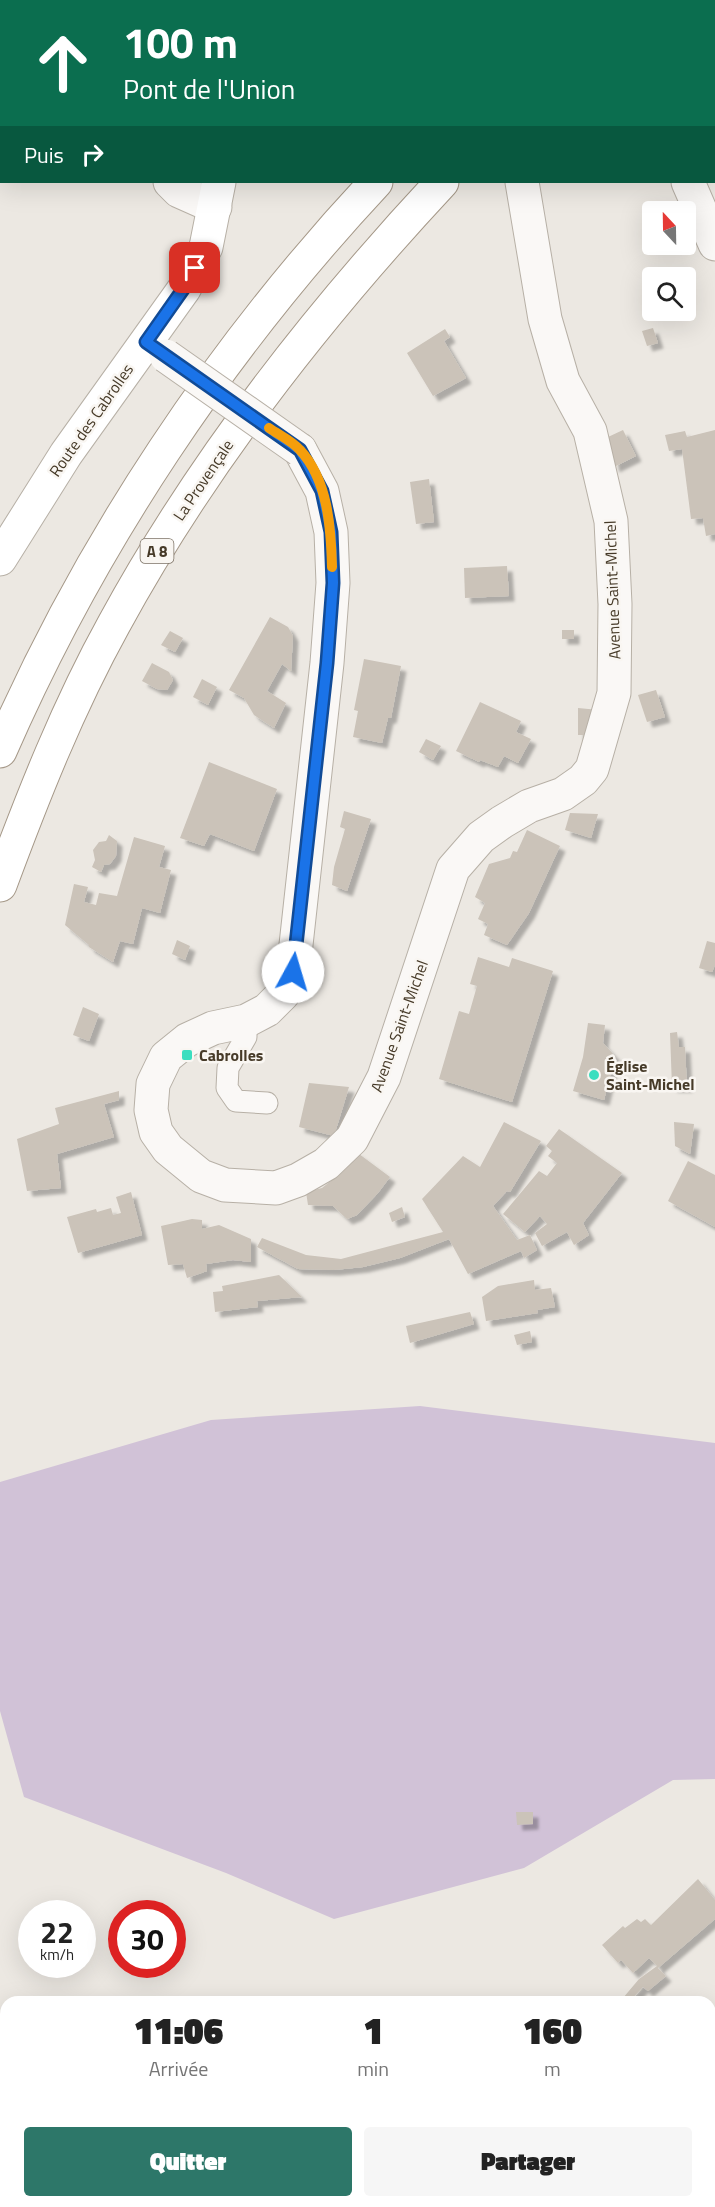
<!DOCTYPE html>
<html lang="fr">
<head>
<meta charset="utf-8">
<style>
	body { margin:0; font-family:"Titillium Web",sans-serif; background:#f6f6f6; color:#222; height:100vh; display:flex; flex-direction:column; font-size:22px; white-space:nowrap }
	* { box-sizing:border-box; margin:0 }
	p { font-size:20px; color:#767676 }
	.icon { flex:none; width:33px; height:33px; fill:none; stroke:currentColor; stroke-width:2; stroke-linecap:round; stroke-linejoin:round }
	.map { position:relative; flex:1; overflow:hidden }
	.drawer { position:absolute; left:0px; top:1996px; width:716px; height:212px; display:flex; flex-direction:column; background:#fff; border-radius:18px 18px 0 0; box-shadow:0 6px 24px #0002 }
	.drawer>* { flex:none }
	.hud { position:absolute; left:0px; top:0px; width:716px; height:183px; box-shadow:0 6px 24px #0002; background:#0b6e4f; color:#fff; overflow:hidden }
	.needle { width:39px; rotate:338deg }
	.controls { position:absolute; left:642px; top:201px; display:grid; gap:12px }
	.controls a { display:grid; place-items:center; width:54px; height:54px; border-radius:6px; background:#fff; box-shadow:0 6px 24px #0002; font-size:30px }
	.speed { position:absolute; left:18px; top:1900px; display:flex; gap:12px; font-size:30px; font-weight:700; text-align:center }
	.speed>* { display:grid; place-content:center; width:78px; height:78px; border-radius:50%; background:#fff; box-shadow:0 6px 24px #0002; line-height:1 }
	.speed small { font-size:15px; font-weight:400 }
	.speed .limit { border:9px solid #d22; background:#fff; color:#111 }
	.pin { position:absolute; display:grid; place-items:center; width:51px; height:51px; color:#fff; margin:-26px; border-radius:12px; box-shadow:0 3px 9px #0006 }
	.me { position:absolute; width:66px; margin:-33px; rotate:6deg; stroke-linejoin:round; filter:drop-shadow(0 0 4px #0008) }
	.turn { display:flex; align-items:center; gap:21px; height:126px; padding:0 24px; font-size:27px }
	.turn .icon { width:78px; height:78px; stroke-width:2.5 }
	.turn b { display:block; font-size:42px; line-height:51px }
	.then { display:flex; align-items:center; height:57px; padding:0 24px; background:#0003; gap:12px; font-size:22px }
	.eta { display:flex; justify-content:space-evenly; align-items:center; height:102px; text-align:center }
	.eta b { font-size:36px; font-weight:800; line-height:42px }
	.cta { display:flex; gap:12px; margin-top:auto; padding:12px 24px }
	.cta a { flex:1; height:69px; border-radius:6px; background:#2d7769; color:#fff; font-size:24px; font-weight:800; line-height:69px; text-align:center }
	.cta a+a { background:#f6f6f6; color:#222 }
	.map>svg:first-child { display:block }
	.green { fill:#d1c2d7 }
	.building { fill:#cbc3b9; filter:url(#shadow) }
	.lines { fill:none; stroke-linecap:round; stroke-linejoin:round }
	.lane-casing { stroke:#b7b0a6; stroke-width:23 }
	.street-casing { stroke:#b7b0a6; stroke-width:35 }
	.secondary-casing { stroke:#b7b0a6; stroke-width:35 }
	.highway-casing { stroke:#a59888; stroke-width:35 }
	.lane { stroke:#faf8f6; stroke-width:21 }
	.street { stroke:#faf8f6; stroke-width:33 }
	.secondary { stroke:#fff; stroke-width:33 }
	.highway { stroke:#fff; stroke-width:33 }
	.street-bridge-casing { stroke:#b7b0a6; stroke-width:35; stroke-linecap:butt }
	.street-bridge { stroke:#faf8f6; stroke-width:33 }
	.route-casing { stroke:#114b97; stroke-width:15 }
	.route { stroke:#1a73e8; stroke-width:10 }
	.slow { stroke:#f59e0b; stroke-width:10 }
	.poi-dot { fill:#3adebf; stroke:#f9f6f2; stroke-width:2 }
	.labels { text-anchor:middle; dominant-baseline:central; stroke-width:5; stroke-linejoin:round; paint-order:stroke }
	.shield { fill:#f9f6f2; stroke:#7c7265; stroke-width:1.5 }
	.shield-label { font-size:15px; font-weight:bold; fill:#463a28 }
	.street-label { font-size:16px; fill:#463a28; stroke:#f9f6f2 }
	.poi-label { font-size:16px; font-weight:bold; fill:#463a28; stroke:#f9f6f2; text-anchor:start }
</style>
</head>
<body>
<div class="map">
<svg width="715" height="2207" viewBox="0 0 715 2207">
	<defs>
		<filter id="shadow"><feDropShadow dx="5.5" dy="5.5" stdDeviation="1.5" flood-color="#0004"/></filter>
	</defs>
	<rect width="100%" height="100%" fill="#ece8e2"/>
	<g class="green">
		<path d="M420,1406l295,37v336l-42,1 -149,88 -190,51 -108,-46 -202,-76 -24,-86v-229l211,-62z"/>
		<path d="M715,2061v146h-88l3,-5h80v-132z"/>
	</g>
	<g class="building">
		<path d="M653,328l5,15 -11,3 -5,-15z"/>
		<path d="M445,329l5,8 -6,4 22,37 -33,18 -26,-43z"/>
		<path d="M623,430l13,26 -22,11 -6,-30z"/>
		<path d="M715,430v104l-9,2 -3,-18 -12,1 -9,-70 -13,2 -4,-16 20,-4 2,6z"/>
		<path d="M429,479l5,43 -18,2 -6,-42z"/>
		<path d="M507,566l2,30 -44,2 -1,-30z"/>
		<path d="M270,617l18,10 5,9 -2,35 -9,-7 -15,27 19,12 -12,25 -20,-13 -10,-17 -15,-8z"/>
		<rect x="562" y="630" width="12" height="9"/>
		<path d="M170,631l13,7 -8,14 -14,-7z"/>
		<path d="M364,659l37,7 -10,52h-3l-6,25 -29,-6 5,-26 -4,-1z"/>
		<path d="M152,663l17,9 4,8 -6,10 -10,-1 -15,-8z"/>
		<path d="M202,679l15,8 -9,18 -15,-8z"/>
		<path d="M656,690l9,27 -18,5 -9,-27z"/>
		<path d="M480,702l41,19 -5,11 15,7 -13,24 -14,-7 -6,11 -18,-7 -1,2 -23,-11z"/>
		<path d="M578,708l21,2 -6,25h-15z"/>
		<path d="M426,739l15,7 -8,14 -14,-8z"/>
		<path d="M209,762l68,27 -23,62 -44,-17 -6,12 -24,-8z"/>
		<path d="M344,811l27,8 -24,72 -15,-6 2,-18 11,-38 -5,-2z"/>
		<path d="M570,813l28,1 -7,24 -26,-8z"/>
		<path d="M527,830l33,16 -31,67 -22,32 -23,-10 4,-11 -10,-5 7,-16 -10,-6 14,-33 21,-6 3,-7 4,1z"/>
		<path d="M109,835l8,6 -1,15 -6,8 -6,1 -3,7 -9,-5 3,-7 -2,-10 6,-8 7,-1z"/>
		<path d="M134,837l31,9 -6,21 12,3 -11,43 -18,-5 -9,36 -13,-3 -7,21 -24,-15v-2l-24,-20 9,-41 14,3 -4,15 12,3 3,-12 18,3z"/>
		<path d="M177,940l13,6 -5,14 -13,-6z"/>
		<path d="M707,941l8,2v22l-3,7 -13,-4z"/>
		<path d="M478,957l31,10 3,-9 41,13 -41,131 -73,-23 20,-68 10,3 8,-28 -7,-2z"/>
		<path d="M83,1007l16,7 -10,27 -16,-6z"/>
		<path d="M588,1023l17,2 -2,18 12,13 -11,44 -31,-9 10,-34z"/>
		<path d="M677,1032l2,15h6l2,40h-15l-2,-54z"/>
		<path d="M309,1083l40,4 -15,49 -35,-9z"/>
		<path d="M119,1091v9l-15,4 10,33 -57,17 4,34 -34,3 -10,-52 42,-15 -4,-16z"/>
		<path d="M504,1122l37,19 -31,51 -3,-1 -14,15 24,34 13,-5 7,15 -13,8 -3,-7 -53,23 -19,-35 -49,19 -37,9 -29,3 -36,-1 -41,-22 5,-9 44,17 35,4 102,-27 -21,-33 41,-43 17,11z"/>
		<path d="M674,1122l20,2 -4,30 -15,-8z"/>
		<path d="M559,1129l63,44 -39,50 6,12 -15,10 -7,-13 -25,14 -7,-13 12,-9 -7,-8 -15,16 -22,-18 36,-43 8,5 10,-13 -9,-7 4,-5 -6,-5z"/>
		<path d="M355,1151l35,26 -12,16 -21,22 -10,4 -14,-13 -25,-1 -2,-13 16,-4 10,-8z"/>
		<path d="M688,1161l27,14v52l-47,-26z"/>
		<path d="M131,1192l11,43 -64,18 -11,-36 29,-8 1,3 14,-4 2,7 8,-2 -5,-16z"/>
		<path d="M402,1207l3,10 -13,5 -3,-9z"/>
		<path d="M192,1219l10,1v9l17,-4 32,14v23l-18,-2 -27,4 1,7 -20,7 -4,-14 -15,1 -7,-39z"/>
		<path d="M279,1275l23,22 -45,4 1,6 -43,5 -2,-20 10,-1 -1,-5z"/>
		<path d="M534,1280l1,10 16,-2 4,19 -18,3 1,3 -52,8 -4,-24 16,-11z"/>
		<path d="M470,1312l4,12 -64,19 -4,-17z"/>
		<path d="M530,1331l2,11 -15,3 -3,-10z"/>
		<path d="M516,1812h17v12l-16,1z"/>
		<path d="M698,1879l17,21v19l-57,49 8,8 -18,15 -5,-4 -14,15 -6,-4 16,-19 18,-13 -8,-8 -16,15 -12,-13 -3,3 -16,-18 21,-19 2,2 12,-9 4,3 4,-3 6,6z"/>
		<path d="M151,2202h54l-7,5h-52z"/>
	</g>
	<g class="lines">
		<defs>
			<g id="lane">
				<path d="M663,0v2"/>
				<path d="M246,1021v16l-18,31 -1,20 9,13 31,2"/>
			</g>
			<g id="street">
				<path d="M105,0v2"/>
				<path d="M497,0v2"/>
				<path d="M170,182l9,9 36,16"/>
				<path d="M688,182l27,62"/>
				<path d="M300,450l22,41 9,41 2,51 -6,80 -34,309 -10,22 -16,16 -21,11 -33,7 -26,12 -21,17 -13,27 -2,26 5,22 12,17 33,27 24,9 51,3 22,-8 28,-16 26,-25 32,-62 69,-208 28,-32 21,-15 27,-16 34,-12 20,-14 9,-11 22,-76 1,-89 -4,-83 -21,-90 -27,-50 -18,-62 -23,-137"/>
			</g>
			<g id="secondary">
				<path d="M177,0v2"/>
				<path d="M285,0v2"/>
				<path d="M420,0v2"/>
				<path d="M0,559l66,-105 118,-165 22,-42 13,-65"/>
			</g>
			<g id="highway">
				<path d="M556,2l2,-2"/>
				<path d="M626,2l2,-2"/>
				<path d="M0,751c91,-209 221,-403 376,-569"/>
				<path d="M0,885c33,-89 68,-178 114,-261 88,-162 203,-308 328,-442"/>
				<path d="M0,2151l6,42"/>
			</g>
		</defs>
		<use href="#lane" class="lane-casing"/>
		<use href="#street" class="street-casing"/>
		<use href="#secondary" class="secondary-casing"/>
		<use href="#highway" class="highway-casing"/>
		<use href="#lane" class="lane"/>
		<use href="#street" class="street"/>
		<use href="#secondary" class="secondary"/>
		<use href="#highway" class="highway"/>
		<defs>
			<path id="street-bridge" d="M166,356l134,94"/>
		</defs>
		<use href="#street-bridge" class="street-bridge-casing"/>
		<use href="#street-bridge" class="street-bridge"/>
	</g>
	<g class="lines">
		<defs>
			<path id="route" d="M195,268l-11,20 -38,54 154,108 22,41 9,41 2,51 -6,80 -34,309"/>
		</defs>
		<use href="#route" class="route-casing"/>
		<use href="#route" class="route"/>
		<path class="slow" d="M269,428c10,7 23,13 31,22 28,30 31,78 32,117"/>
	</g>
	<g class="poi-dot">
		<rect x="181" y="1049" width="12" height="12" rx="3"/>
		<circle cx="594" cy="1075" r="6"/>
	</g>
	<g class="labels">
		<rect class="shield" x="140.5" y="539" width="33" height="24" rx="4.5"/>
		<g class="shield-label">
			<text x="157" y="551">A 8</text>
		</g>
		<g class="street-label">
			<text transform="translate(91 420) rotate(-55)">Route des Cabrolles</text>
			<text transform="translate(203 480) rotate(-56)">La Provençale</text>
			<text transform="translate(612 590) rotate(-92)">Avenue Saint-Michel</text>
			<text transform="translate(399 1026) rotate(-70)">Avenue Saint-Michel</text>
		</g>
		<g class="poi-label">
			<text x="199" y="1055">Cabrolles</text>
			<text x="606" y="1066">Église<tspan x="606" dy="18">Saint-Michel</tspan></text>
		</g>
	</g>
</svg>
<div class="controls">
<a><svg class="needle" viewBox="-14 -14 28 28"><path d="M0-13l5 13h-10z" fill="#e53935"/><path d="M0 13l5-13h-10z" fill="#767676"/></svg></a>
<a><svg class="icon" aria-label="search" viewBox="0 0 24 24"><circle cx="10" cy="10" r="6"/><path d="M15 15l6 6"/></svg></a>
</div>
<div class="speed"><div>22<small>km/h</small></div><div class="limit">30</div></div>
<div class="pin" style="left:195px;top:268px;background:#d93025"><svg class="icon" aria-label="arrive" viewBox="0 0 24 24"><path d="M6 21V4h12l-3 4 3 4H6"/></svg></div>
<svg class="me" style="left:293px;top:972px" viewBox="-20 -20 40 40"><circle r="19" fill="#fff"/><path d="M0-13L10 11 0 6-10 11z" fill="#1a73e8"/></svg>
<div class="hud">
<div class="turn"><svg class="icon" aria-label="ahead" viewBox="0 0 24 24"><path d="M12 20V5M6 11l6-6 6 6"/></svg><div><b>100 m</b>Pont de l'Union</div></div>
<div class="then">Puis<svg class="icon" aria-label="right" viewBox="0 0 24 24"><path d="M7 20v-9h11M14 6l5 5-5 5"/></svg></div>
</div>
<section class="drawer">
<div class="eta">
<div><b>11:06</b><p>Arrivée</p></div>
<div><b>1</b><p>min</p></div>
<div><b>160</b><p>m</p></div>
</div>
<div class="cta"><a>Quitter</a><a>Partager</a></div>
</section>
</div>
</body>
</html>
